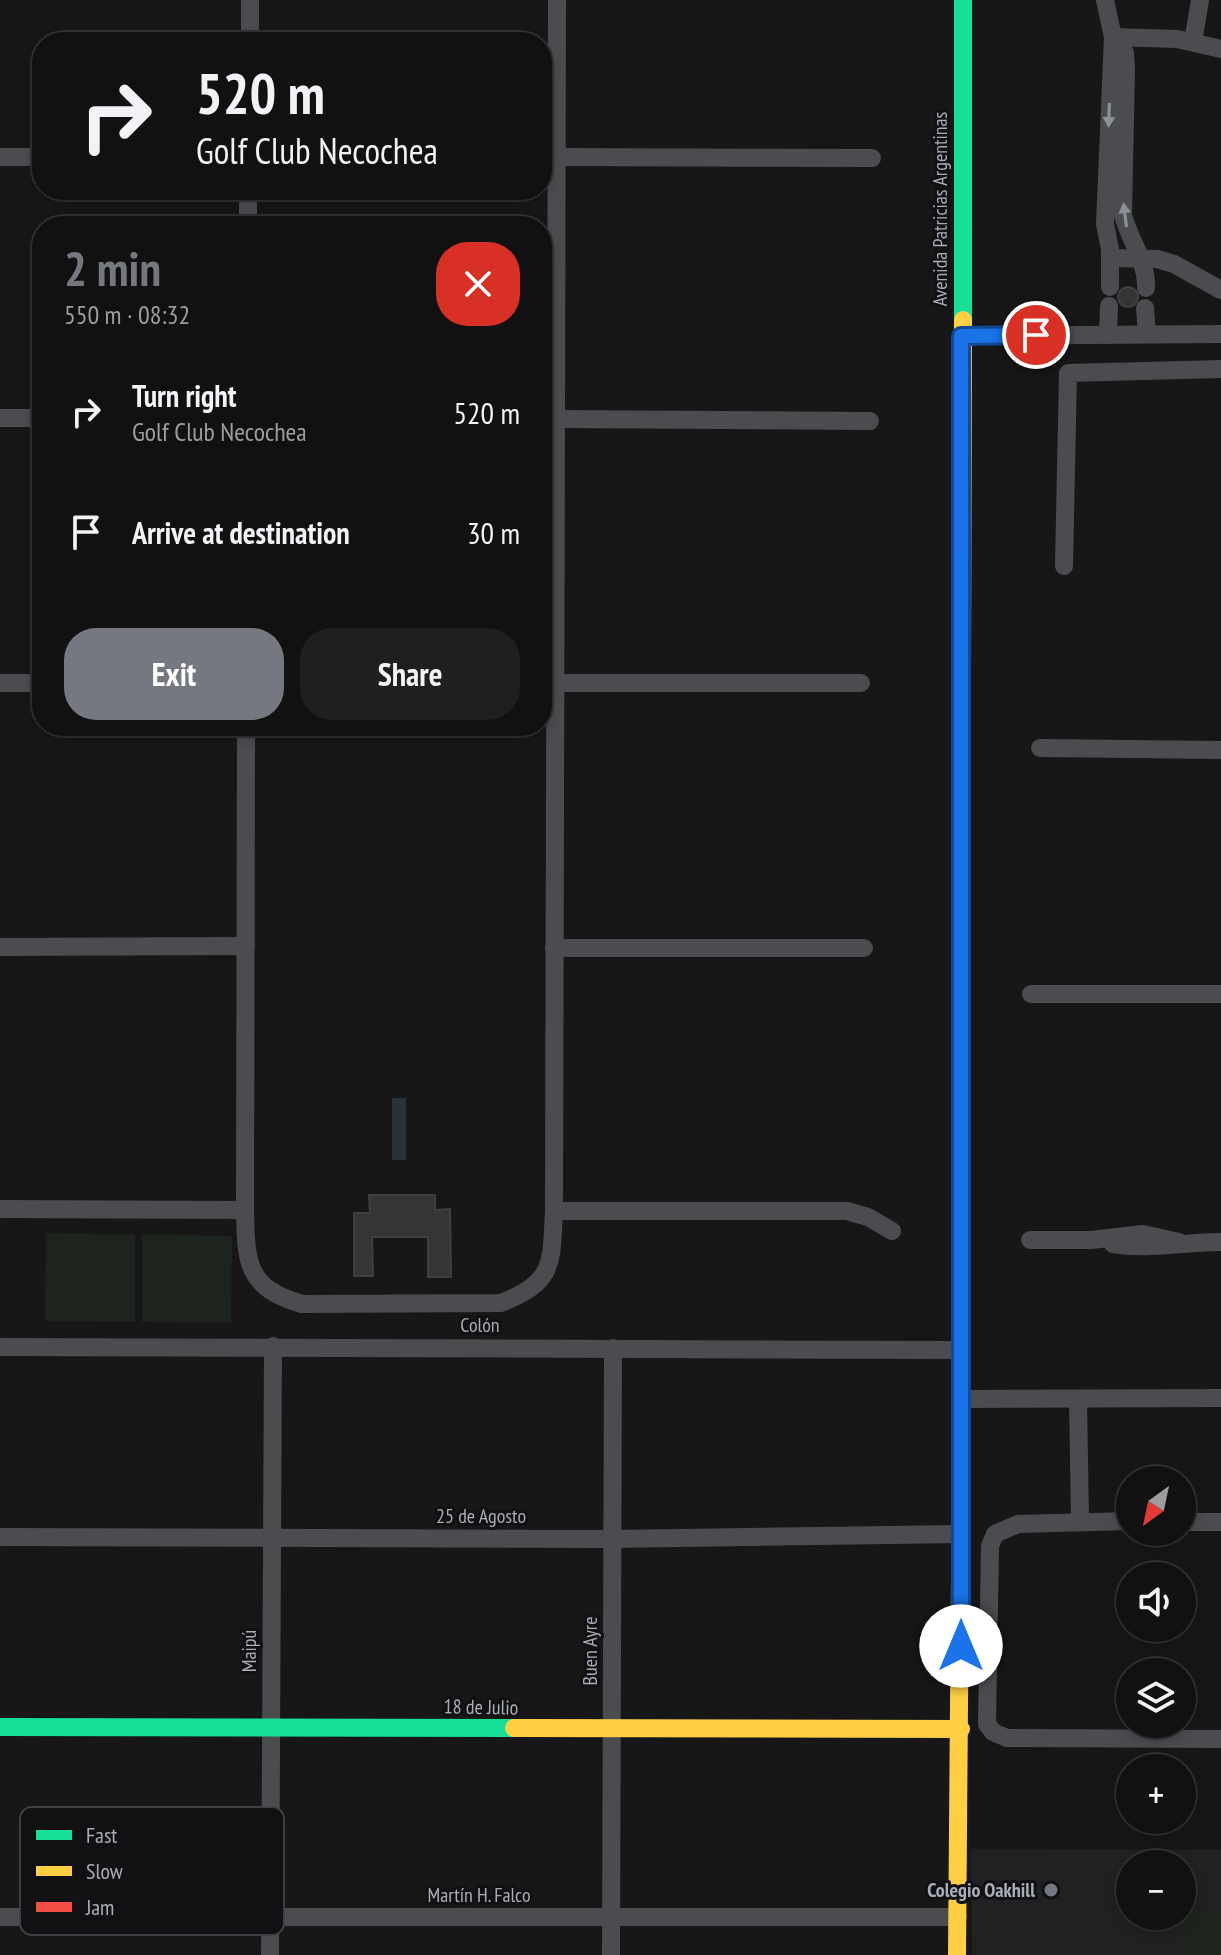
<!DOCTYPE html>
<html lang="en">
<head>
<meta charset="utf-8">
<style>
	body { margin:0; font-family:"PT Sans Narrow",sans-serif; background:#1e1f1f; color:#f1f3f6; height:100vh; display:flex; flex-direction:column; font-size:30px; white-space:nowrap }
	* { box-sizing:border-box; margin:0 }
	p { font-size:26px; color:#9c9d9f }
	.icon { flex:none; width:44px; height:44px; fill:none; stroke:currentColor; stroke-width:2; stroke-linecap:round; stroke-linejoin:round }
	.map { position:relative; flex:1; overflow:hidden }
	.sheet { position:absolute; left:32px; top:216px; width:520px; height:520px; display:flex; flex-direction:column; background:#111; border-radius:32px; box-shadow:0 4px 12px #0003,0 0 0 2px #303131 }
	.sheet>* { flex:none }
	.banner { position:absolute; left:32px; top:32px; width:520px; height:168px; border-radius:32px; box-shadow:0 4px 12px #0003,0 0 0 2px #303131; background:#111; color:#f1f3f6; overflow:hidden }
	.needle { width:52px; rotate:213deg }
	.fabs { position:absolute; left:1116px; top:1466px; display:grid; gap:16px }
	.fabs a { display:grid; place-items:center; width:80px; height:80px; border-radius:50%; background:#111; box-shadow:0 4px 12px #0003,0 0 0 2px #303131; font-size:40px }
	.pin { position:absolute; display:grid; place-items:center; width:68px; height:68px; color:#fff; margin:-34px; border:4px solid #fff; border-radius:50%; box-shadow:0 2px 8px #0007 }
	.me { position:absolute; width:88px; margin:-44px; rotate:0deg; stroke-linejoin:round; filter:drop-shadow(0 0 6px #0008) }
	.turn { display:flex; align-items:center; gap:28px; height:168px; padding:0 32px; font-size:36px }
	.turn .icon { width:104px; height:104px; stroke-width:2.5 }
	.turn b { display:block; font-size:56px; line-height:68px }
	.round { display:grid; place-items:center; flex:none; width:84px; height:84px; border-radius:32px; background:#1e1f1f }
	.head { display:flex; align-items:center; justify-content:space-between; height:136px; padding:0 32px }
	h1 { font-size:48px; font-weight:800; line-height:60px; color:#757880 }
	.action { display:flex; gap:16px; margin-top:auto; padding:16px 32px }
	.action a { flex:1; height:92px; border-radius:32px; background:#757880; color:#fff; font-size:32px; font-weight:800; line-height:92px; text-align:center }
	.action a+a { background:#1e1f1f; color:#f1f3f6 }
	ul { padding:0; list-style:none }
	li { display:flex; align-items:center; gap:24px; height:120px; padding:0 32px }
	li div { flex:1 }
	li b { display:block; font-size:30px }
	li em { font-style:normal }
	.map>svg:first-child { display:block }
	.built { fill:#212123; fill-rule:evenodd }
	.green { fill:#1d241e }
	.water { fill:#2a3239 }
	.building { fill:#353536; stroke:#3f4043; stroke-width:2 }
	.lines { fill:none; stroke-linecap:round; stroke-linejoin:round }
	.street { stroke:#4b4c50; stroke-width:18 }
	.fast { stroke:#16e098; stroke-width:18 }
	.slow { stroke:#ffcf43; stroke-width:18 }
	.jam { stroke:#f24e42; stroke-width:18 }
	.oneway { fill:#8c9099 }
	.route-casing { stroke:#114b97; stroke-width:20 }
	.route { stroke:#1a73e8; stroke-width:14 }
	.poi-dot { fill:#757880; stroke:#111113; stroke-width:3 }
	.labels { text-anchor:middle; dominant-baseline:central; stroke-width:6; stroke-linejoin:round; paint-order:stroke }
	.street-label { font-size:20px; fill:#a8adb8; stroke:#111113 }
	.poi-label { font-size:20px; font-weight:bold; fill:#a8adb8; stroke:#111113; text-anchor:end }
	.key { fill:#111113; stroke:#3e4045; stroke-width:2 }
	.key-label { font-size:22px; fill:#a8adb8 }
</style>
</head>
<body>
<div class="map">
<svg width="1221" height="1955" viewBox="0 0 1221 1955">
	<rect width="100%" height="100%" fill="#171717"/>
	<path class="built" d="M971,1849l250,1v105h-249zM1130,1864h52v52h-52z"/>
	<g class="green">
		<path d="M46,1233l89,2v87l-90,-1z"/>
		<path d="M142,1234l90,2 -1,87 -89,-1z"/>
		<path d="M1186,1910l35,1v44h-37z"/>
	</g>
	<rect class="water" x="392" y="1098" width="14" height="62"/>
	<g class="building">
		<circle cx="1128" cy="297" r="10"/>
		<path d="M369,1195h66v15l15,-1 1,68h-23v-40h-56l1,39h-19v-63h16z"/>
	</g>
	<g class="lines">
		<g class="street">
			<path d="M1105,0l8,37 -8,187 5,25v38"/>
			<path d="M1113,37l12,16 1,16 -3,146c7,27 24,45 23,73"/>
			<path d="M1113,37l64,2 44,10"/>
			<path d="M250,42v-42"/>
			<path d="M1193,42l7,-42"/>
			<path d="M0,157h42"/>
			<path d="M557,157l315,1"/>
			<path d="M248,226v-36"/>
			<path d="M1110,258l47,1 17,5 47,26"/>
			<path d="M1145,308l2,26"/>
			<path d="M1108,335l1,-29"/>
			<path d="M961,336l260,-2"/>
			<path d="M0,418h42"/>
			<path d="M556,419l314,2"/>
			<path d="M1064,566l4,-193 153,-4"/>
			<path d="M0,683h42"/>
			<path d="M556,683h305"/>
			<path d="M246,726l-1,484c1,52 1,78 57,94l199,-1c54,-22 50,-38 53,-92l3,-1211"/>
			<path d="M1040,748l181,2"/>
			<path d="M0,947l246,-1"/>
			<path d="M554,948h310"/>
			<path d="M1031,994h190"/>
			<path d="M0,1209l245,1"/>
			<path d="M554,1211h293l21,6 24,14"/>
			<path d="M1030,1240h61l52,-6 36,8"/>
			<path d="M1113,1244c37,6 71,-2 108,-2"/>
			<path d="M0,1347l960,3"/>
			<path d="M960,1399l261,-1"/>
			<path d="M1078,1399l2,121"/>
			<path d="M1130,1521l-112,3 -23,10 -5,12 -3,178 6,8 14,6 214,1"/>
			<path d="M1182,1522h39"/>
			<path d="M0,1537l613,2 349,-5"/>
			<path d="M0,1917h958"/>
			<path d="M270,1955l3,-609"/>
			<path d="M611,1955l2,-607"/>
		</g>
		<g class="fast">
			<path d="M963,320v-320"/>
			<path d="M962,1097v-426"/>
			<path d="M0,1727l514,1"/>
		</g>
		<g class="slow">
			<path d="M962,671l1,-351"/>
			<path d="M514,1728l447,1"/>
			<path d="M957,1955l4,-500"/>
		</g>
		<path class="jam" d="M961,1455l1,-358"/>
	</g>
	<defs><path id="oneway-solid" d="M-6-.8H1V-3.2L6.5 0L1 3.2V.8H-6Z" transform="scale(2)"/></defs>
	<g class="oneway">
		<use href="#oneway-solid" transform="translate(1109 115) rotate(92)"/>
		<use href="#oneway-solid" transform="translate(1125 215) rotate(-97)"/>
	</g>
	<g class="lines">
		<defs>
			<path id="route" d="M961,1646v-1310l75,-1"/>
		</defs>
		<use href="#route" class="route-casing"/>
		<use href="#route" class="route"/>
	</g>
	<circle class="poi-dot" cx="1051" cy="1890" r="8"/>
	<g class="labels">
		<g class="street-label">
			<text transform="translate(940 209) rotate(-90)">Avenida Patricias Argentinas</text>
			<text x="480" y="1325">Colón</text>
			<text x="481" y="1516">25 de Agosto</text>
			<text transform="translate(249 1651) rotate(-90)">Maipú</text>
			<text transform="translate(590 1651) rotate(-90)">Buen Ayre</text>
			<text transform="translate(481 1707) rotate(1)">18 de Julio</text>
			<text x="479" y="1895">Martín H. Falco</text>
		</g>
		<g class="poi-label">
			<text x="1035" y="1890">Colegio Oakhill</text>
		</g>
	</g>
	<rect x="20" y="1807" width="264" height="128" rx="12" class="key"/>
	<rect x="36" y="1830" width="36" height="10" fill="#16e098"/>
	<rect x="36" y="1866" width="36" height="10" fill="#ffcf43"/>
	<rect x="36" y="1902" width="36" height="10" fill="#f24e42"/>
	<g class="key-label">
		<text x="86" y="1843">Fast</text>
		<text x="86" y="1879">Slow</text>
		<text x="86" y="1915">Jam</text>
	</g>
</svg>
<div class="fabs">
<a><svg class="needle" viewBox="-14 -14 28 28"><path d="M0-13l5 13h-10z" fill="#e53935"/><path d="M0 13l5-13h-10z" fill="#9c9d9f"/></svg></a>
<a><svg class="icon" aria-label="sound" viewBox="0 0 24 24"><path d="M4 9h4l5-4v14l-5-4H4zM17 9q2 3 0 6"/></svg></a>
<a><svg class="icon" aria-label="layers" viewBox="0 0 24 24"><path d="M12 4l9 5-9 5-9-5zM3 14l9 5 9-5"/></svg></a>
<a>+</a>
<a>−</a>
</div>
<div class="pin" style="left:1036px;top:335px;background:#d93025"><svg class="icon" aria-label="arrive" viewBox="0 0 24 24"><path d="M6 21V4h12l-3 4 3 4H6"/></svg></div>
<svg class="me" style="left:961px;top:1646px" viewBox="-20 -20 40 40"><circle r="19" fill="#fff"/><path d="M0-13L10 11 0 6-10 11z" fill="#1a73e8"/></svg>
<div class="banner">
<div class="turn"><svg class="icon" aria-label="right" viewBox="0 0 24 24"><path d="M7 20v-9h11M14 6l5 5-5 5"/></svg><div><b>520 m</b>Golf Club Necochea</div></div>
</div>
<section class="sheet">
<div class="head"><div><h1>2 min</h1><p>550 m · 08:32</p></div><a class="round" style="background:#d93025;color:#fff"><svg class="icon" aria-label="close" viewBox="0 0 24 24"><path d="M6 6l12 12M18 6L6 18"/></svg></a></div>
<ul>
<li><svg class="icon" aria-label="right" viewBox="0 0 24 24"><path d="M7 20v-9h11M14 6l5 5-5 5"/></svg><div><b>Turn right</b><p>Golf Club Necochea</p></div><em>520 m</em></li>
<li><svg class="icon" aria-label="arrive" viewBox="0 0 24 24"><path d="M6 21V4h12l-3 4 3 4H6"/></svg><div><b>Arrive at destination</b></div><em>30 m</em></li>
</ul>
<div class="action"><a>Exit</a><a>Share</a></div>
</section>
</div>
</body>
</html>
